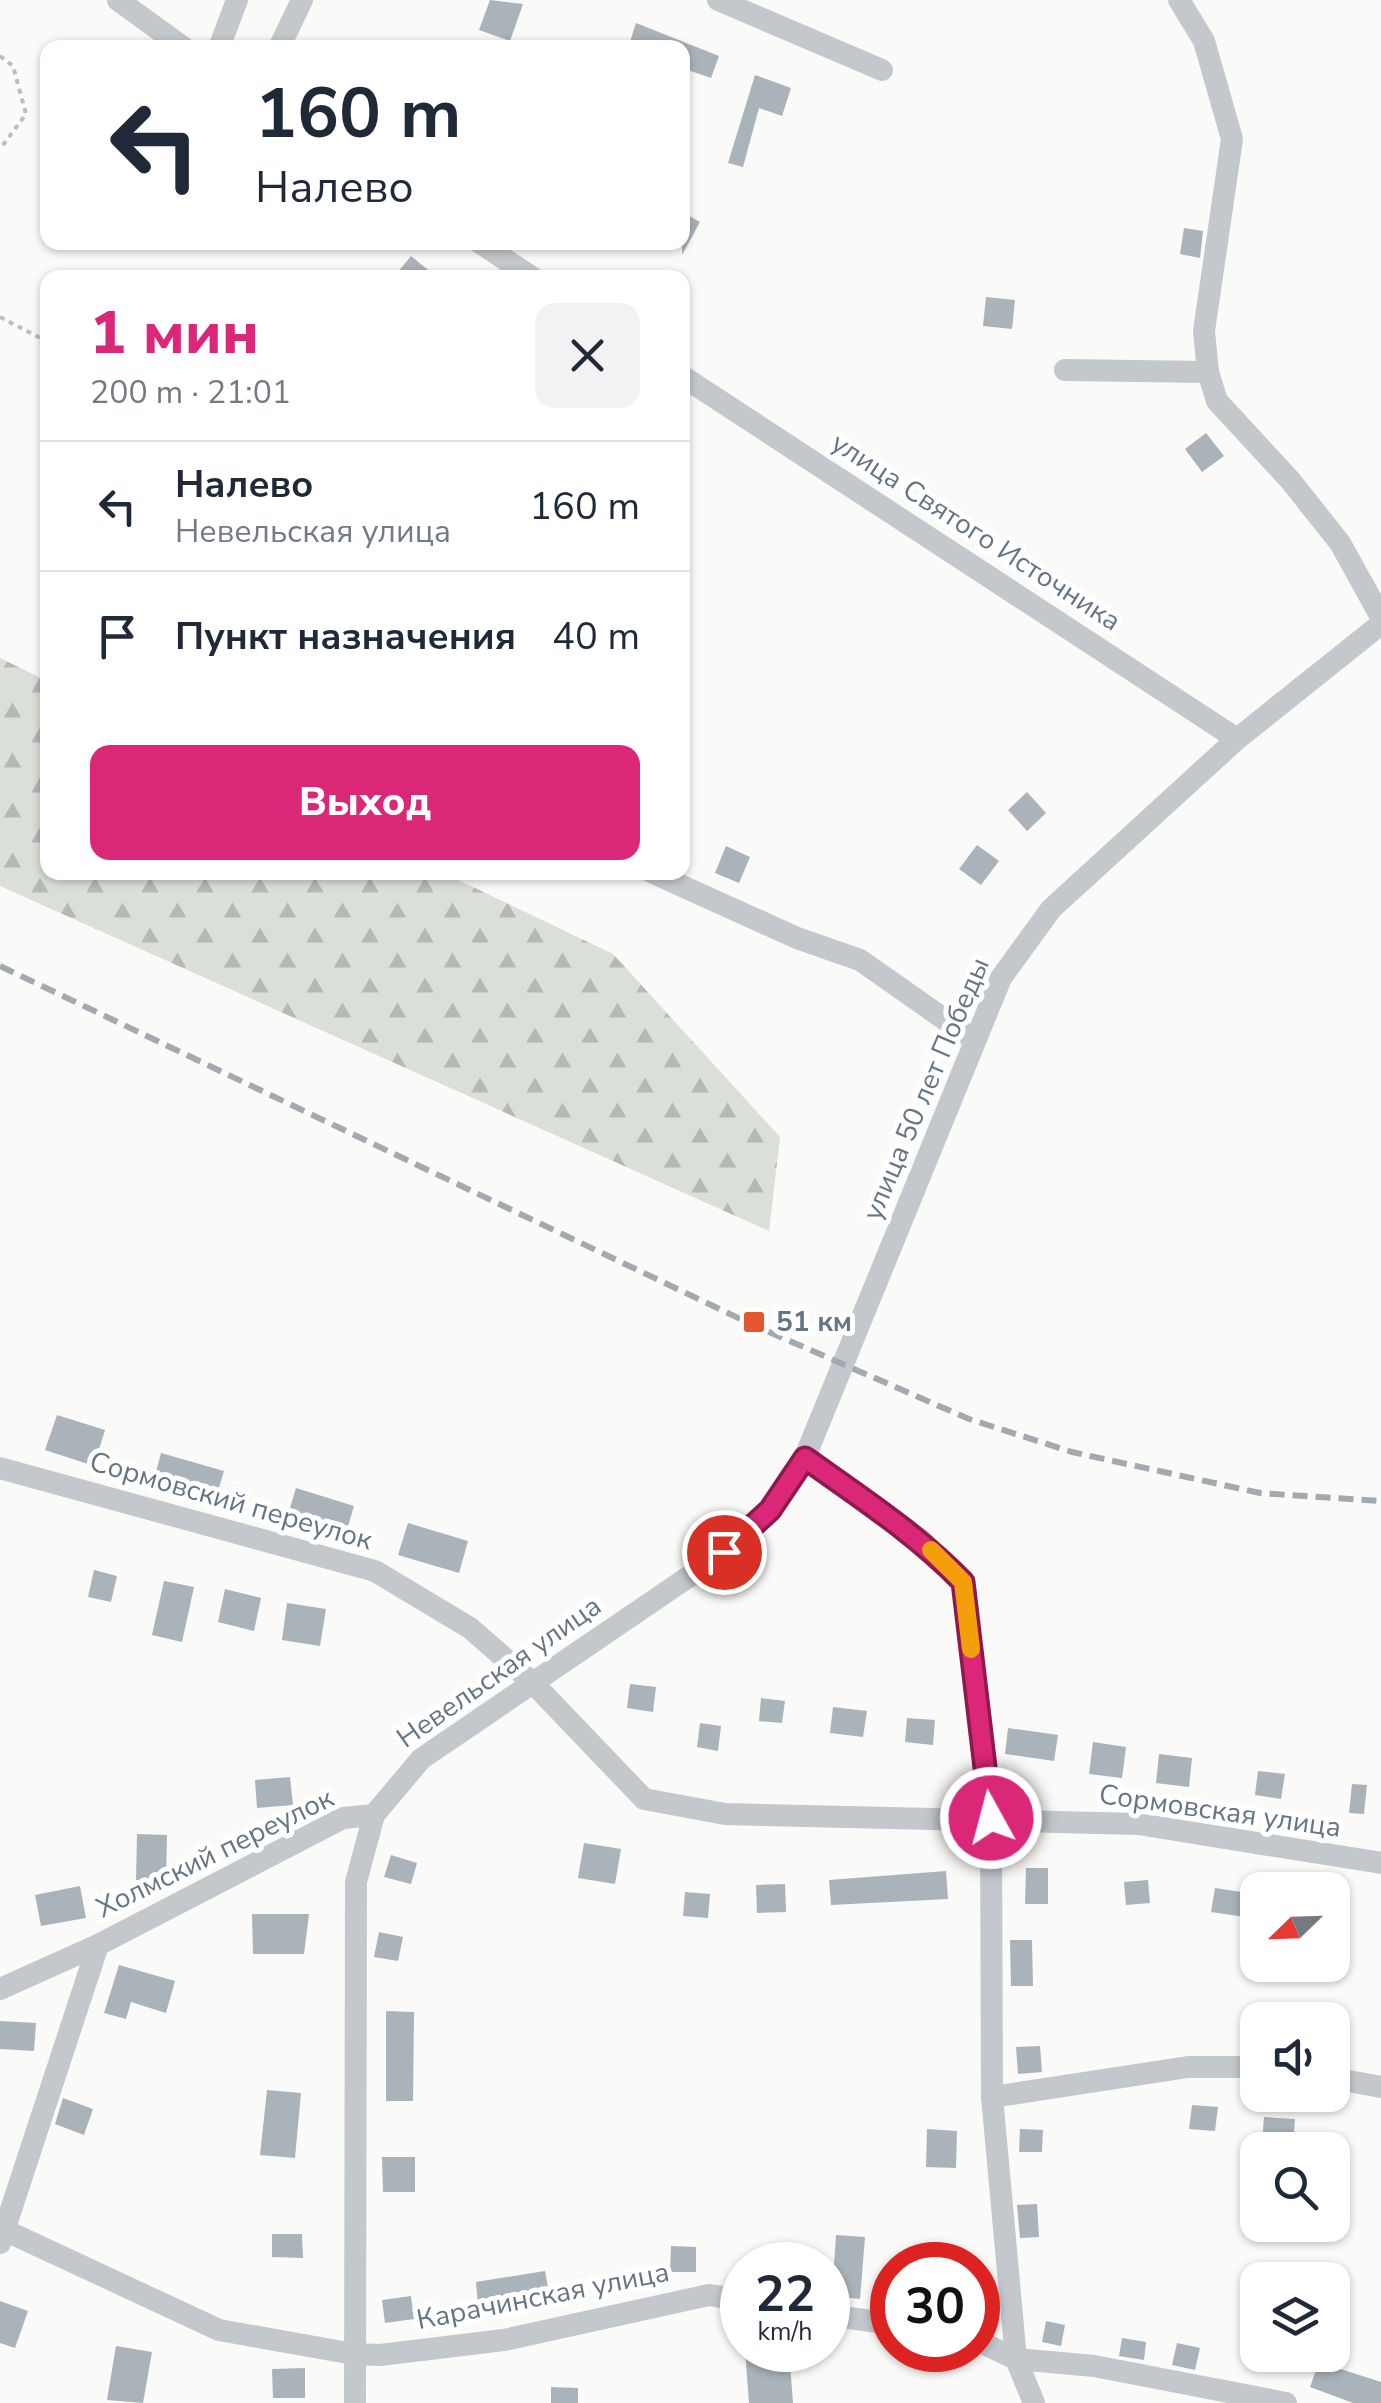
<!DOCTYPE html>
<html lang="ru">
<head>
<meta charset="utf-8">
<style>
	body { margin:0; font-family:"Nunito Sans",sans-serif; background:#f2f2f3; color:#1f2937; height:100vh; display:flex; flex-direction:column; font-size:38px; white-space:nowrap }
	* { box-sizing:border-box; margin:0 }
	p { font-size:32px; color:#747a83 }
	.icon { flex:none; width:55px; height:55px; fill:none; stroke:currentColor; stroke-width:2; stroke-linecap:round; stroke-linejoin:round }
	.map { position:relative; flex:1; overflow:hidden }
	.side { position:absolute; left:40px; top:270px; width:650px; height:610px; display:flex; flex-direction:column; background:#fff; border-radius:20px; box-shadow:0 2px 8px #0004 }
	.side>* { flex:none }
	.top-card { position:absolute; left:40px; top:40px; width:650px; height:210px; border-radius:20px; box-shadow:0 2px 8px #0004; background:#fff; color:#1f2937; overflow:hidden }
	.needle { width:65px; rotate:247deg }
	.fabs { position:absolute; left:1240px; top:1872px; display:grid; gap:20px }
	.fabs a { display:grid; place-items:center; width:110px; height:110px; border-radius:20px; background:#fff; box-shadow:0 2px 8px #0004; font-size:50px }
	.speed { position:absolute; left:720px; top:2242px; display:flex; gap:20px; font-size:50px; font-weight:700; text-align:center }
	.speed>* { display:grid; place-content:center; width:130px; height:130px; border-radius:50%; background:#fff; box-shadow:0 2px 8px #0004; line-height:1 }
	.speed small { font-size:25px; font-weight:400 }
	.speed .limit { border:15px solid #d22; background:#fff; color:#111 }
	.pin { position:absolute; display:grid; place-items:center; width:85px; height:85px; color:#fff; margin:-42px; border:5px solid #fff; border-radius:50%; box-shadow:0 2px 10px #0007 }
	.me { position:absolute; width:110px; margin:-55px; rotate:353deg; stroke-linejoin:round; filter:drop-shadow(0 0 8px #0008) }
	.turn { display:flex; align-items:center; gap:35px; height:210px; padding:0 50px; font-size:45px }
	.turn .icon { width:130px; height:130px; stroke-width:2.5 }
	.turn b { display:block; font-size:70px; line-height:85px }
	.round { display:grid; place-items:center; flex:none; width:105px; height:105px; border-radius:20px; background:#f2f2f3 }
	.head { display:flex; align-items:center; justify-content:space-between; height:170px; padding:0 50px }
	h1 { font-size:60px; font-weight:800; line-height:75px; color:#db2777 }
	.primary-button { display:flex; gap:20px; margin-top:auto; padding:20px 50px }
	.primary-button a { flex:1; height:115px; border-radius:20px; background:#db2777; color:#fff; font-size:40px; font-weight:800; line-height:115px; text-align:center }
	ul { padding:0; list-style:none }
	li { display:flex; align-items:center; gap:30px; height:130px; padding:0 50px; border-top:2px solid #e0e1e3 }
	li div { flex:1 }
	li b { display:block; font-size:38px }
	li em { font-style:normal }
	.map>svg:first-child { display:block }
	.forest { fill:url(#forest-firs) }
	.building { fill:#aab3b9 }
	.lines { fill:none; stroke-linecap:round; stroke-linejoin:round }
	.path { stroke:#bbbfc2; stroke-width:4; stroke-dasharray:5 5; stroke-linecap:butt }
	.minor { stroke:#c3c8cc; stroke-width:22 }
	.rail { stroke:#a2aab0; stroke-width:6; stroke-dasharray:15 8; stroke-linecap:butt }
	.route-casing { stroke:#8e194d; stroke-width:25 }
	.route { stroke:#db2777; stroke-width:18 }
	.slow { stroke:#f59e0b; stroke-width:18 }
	.poi-dot { fill:#e4572e; stroke:#fff; stroke-width:4 }
	.labels { text-anchor:middle; dominant-baseline:central; stroke-width:10; stroke-linejoin:round; paint-order:stroke }
	.street-label { font-size:28px; fill:#657683; stroke:#fff }
	.poi-label { font-size:28px; font-weight:bold; fill:#657683; stroke:#fff; text-anchor:start }
</style>
</head>
<body>
<div class="map">
<svg width="1381" height="2403" viewBox="0 0 1381 2403">
	<defs>
		<pattern id="forest-firs" width="22" height="20" patternUnits="userSpaceOnUse" patternTransform="scale(2.5)"><rect width="22" height="20" fill="#dadfd7"/><path d="M5 1l3.5 6h-7zM16 11l3.5 6h-7z" fill="#b4b9b4"/></pattern>
	</defs>
	<rect width="100%" height="100%" fill="#fafaf8"/>
	<path class="forest" d="M0,658l47,23 1,191 396,1 169,81 167,183 -11,94 -769,-345z"/>
	<g class="building">
		<path d="M490,0l33,4 -13,37 -31,-11z"/>
		<path d="M636,23l83,33 -8,22 -29,-10v-20h-54z"/>
		<path d="M755,75l36,13 -9,28 -23,-8 -16,59 -15,-4z"/>
		<path d="M682,212l18,10 -18,33z"/>
		<path d="M1184,228l19,3 -3,27 -20,-4z"/>
		<path d="M411,256l27,22h-45z"/>
		<path d="M986,297l29,3 -3,29 -29,-3z"/>
		<path d="M1206,433l18,23 -22,16 -17,-23z"/>
		<path d="M1027,792l19,21 -19,18 -19,-21z"/>
		<path d="M977,845l22,16 -18,24 -22,-16z"/>
		<path d="M726,846l24,11 -11,26 -24,-10z"/>
		<path d="M57,1415l48,15 -11,36 -49,-16z"/>
		<path d="M161,1453l63,18 -9,30 -62,-18z"/>
		<path d="M296,1488l58,18 -10,34 -58,-19z"/>
		<path d="M408,1523l60,18 -9,32 -61,-18z"/>
		<path d="M94,1570l23,6 -6,26 -23,-5z"/>
		<path d="M164,1581l30,6 -12,55 -30,-7z"/>
		<path d="M225,1589l36,9 -7,33 -36,-9z"/>
		<path d="M287,1603l39,6 -6,37 -38,-6z"/>
		<path d="M630,1684l26,3 -3,25 -26,-4z"/>
		<path d="M761,1698l24,3 -3,22 -23,-2z"/>
		<path d="M833,1707l34,4 -4,26 -33,-4z"/>
		<path d="M907,1718l28,2 -2,25 -28,-3z"/>
		<path d="M700,1723l21,3 -3,25 -21,-4z"/>
		<path d="M1008,1728l50,7 -4,26 -49,-7z"/>
		<path d="M1093,1742l33,5 -4,31 -33,-4z"/>
		<path d="M1159,1754l33,4 -3,29 -33,-4z"/>
		<path d="M1258,1771l27,3 -4,25 -26,-4z"/>
		<path d="M290,1777l3,28 -36,3 -2,-28z"/>
		<path d="M1352,1784l15,1 -3,29 -15,-1z"/>
		<path d="M137,1834l30,1 -1,46 -30,-1z"/>
		<path d="M584,1843l37,6 -6,35 -37,-6z"/>
		<path d="M391,1855l26,8 -6,21 -27,-7z"/>
		<path d="M1026,1868h22v36h-23z"/>
		<path d="M946,1871l2,28 -117,6 -2,-25z"/>
		<path d="M1148,1880l2,23 -24,2 -2,-23z"/>
		<path d="M785,1884l1,28 -29,1 -1,-28z"/>
		<path d="M80,1886l6,32 -45,8 -6,-31z"/>
		<path d="M1215,1888l33,5 -3,24 -34,-5z"/>
		<path d="M685,1892l25,2 -2,24 -25,-2z"/>
		<path d="M252,1914h57l-5,40h-51z"/>
		<path d="M379,1932l24,5 -5,24 -24,-4z"/>
		<path d="M1010,1940h22l1,46h-22z"/>
		<path d="M119,1965l56,16 -9,32 -35,-11 -5,17 -22,-6z"/>
		<path d="M386,2011l28,1 -1,89h-27z"/>
		<path d="M0,2021l36,2 -2,28 -34,-2z"/>
		<path d="M1040,2046l2,26 -24,2 -2,-27z"/>
		<path d="M267,2090l34,3 -6,65 -35,-3z"/>
		<path d="M63,2098l30,11 -9,26 -29,-11z"/>
		<path d="M1192,2105l26,2 -3,24 -26,-2z"/>
		<path d="M1264,2117l31,2 -2,27 -31,-2z"/>
		<path d="M927,2129l30,2 -1,37 -30,-1z"/>
		<path d="M1020,2129l23,1 -1,22h-23z"/>
		<path d="M382,2157h33v35h-32z"/>
		<path d="M1037,2204l2,33 -19,1 -3,-33z"/>
		<path d="M272,2234h30l1,24 -31,-1z"/>
		<path d="M836,2235l29,2 -5,62 -28,-3z"/>
		<path d="M671,2246l25,1v25h-26z"/>
		<path d="M545,2271l6,33 -72,12 -3,-34z"/>
		<path d="M411,2296l3,23 -29,4 -3,-23z"/>
		<path d="M0,2301l28,10 -13,37 -15,-5z"/>
		<path d="M1046,2321l19,4 -4,21 -19,-4z"/>
		<path d="M1122,2338l24,4 -2,18 -25,-4z"/>
		<path d="M1177,2343l23,5 -5,22 -23,-5z"/>
		<path d="M116,2346l36,6 -9,51 -36,-3z"/>
		<path d="M745,2350h44l4,53h-44z"/>
		<path d="M1319,2362l62,20v21h-28l-43,-16z"/>
		<path d="M305,2368v30h-32l-1,-29z"/>
		<path d="M551,2387l27,1v15h-27z"/>
	</g>
	<g class="lines">
		<g class="path">
			<path d="M0,56l13,10 13,48 -26,35"/>
			<path d="M0,317l48,25"/>
		</g>
		<g class="minor">
			<path d="M118,0l66,48"/>
			<path d="M718,0l164,70"/>
			<path d="M1179,0l25,41 28,98 -28,192 4,41 9,29 73,79 50,63 41,74"/>
			<path d="M219,48l18,-48"/>
			<path d="M279,48l23,-48"/>
			<path d="M479,242l54,36"/>
			<path d="M1065,370l143,2"/>
			<path d="M682,376l555,363"/>
			<path d="M651,872l146,66 63,22 114,80"/>
			<path d="M805,1457l116,83 42,42 28,237 1,278 24,262 18,44"/>
			<path d="M0,1468l375,103 95,57 63,55 111,116 81,15 413,10 243,39"/>
			<path d="M0,1989l98,-44"/>
			<path d="M1332,2078l49,9"/>
			<path d="M992,2097l196,-30h70"/>
			<path d="M0,2228l219,102 135,24 26,1 124,-15 205,-45 33,5"/>
			<path d="M0,2243l98,-298 245,-127 31,-3"/>
			<path d="M828,2315l64,9"/>
			<path d="M978,2341l38,18 78,7 192,37"/>
			<path d="M355,2403l1,-521 18,-67 47,-56 304,-207 45,-42 35,-53 196,-479 50,-69 186,-170 144,-115"/>
		</g>
		<path class="rail" d="M0,966l753,359 216,94 103,33 188,41 121,8"/>
	</g>
	<g class="lines">
		<defs>
			<path id="route" d="M724,1552l46,-42 35,-52c55,39 110,75 158,124l28,236"/>
		</defs>
		<use href="#route" class="route-casing"/>
		<use href="#route" class="route"/>
		<path class="slow" d="M931,1550l32,32 8,67"/>
	</g>
	<rect class="poi-dot" x="742" y="1310" width="24" height="24" rx="5"/>
	<g class="labels">
		<g class="street-label">
			<text transform="translate(976 532) rotate(33)">улица Святого Источника</text>
			<text transform="translate(926 1089) rotate(-67)">улица 50 лет Победы</text>
			<text transform="translate(231 1501) rotate(16)">Сормовский переулок</text>
			<text transform="translate(499 1672) rotate(-35)">Невельская улица</text>
			<text transform="translate(1220 1811) rotate(8)">Сормовская улица</text>
			<text transform="translate(215 1853) rotate(-26)">Холмский переулок</text>
			<text transform="translate(543 2296) rotate(-11)">Карачинская улица</text>
		</g>
		<g class="poi-label">
			<text x="776" y="1322">51 км</text>
		</g>
	</g>
</svg>
<div class="fabs">
<a><svg class="needle" viewBox="-14 -14 28 28"><path d="M0-13l5 13h-10z" fill="#e53935"/><path d="M0 13l5-13h-10z" fill="#747a83"/></svg></a>
<a><svg class="icon" aria-label="sound" viewBox="0 0 24 24"><path d="M4 9h4l5-4v14l-5-4H4zM17 9q2 3 0 6"/></svg></a>
<a><svg class="icon" aria-label="search" viewBox="0 0 24 24"><circle cx="10" cy="10" r="6"/><path d="M15 15l6 6"/></svg></a>
<a><svg class="icon" aria-label="layers" viewBox="0 0 24 24"><path d="M12 4l9 5-9 5-9-5zM3 14l9 5 9-5"/></svg></a>
</div>
<div class="speed"><div>22<small>km/h</small></div><div class="limit">30</div></div>
<div class="pin" style="left:724px;top:1552px;background:#d93025"><svg class="icon" aria-label="arrive" viewBox="0 0 24 24"><path d="M6 21V4h12l-3 4 3 4H6"/></svg></div>
<svg class="me" style="left:991px;top:1818px" viewBox="-20 -20 40 40"><circle r="17" fill="#db2777" stroke="#fff" stroke-width="3"/><path d="M0-11L8 9 0 5-8 9z" fill="#fff"/></svg>
<div class="top-card">
<div class="turn"><svg class="icon" aria-label="left" viewBox="0 0 24 24"><path d="M17 20v-9H6M10 6l-5 5 5 5"/></svg><div><b>160 m</b>Налево</div></div>
</div>
<section class="side">
<div class="head"><div><h1>1 мин</h1><p>200 m · 21:01</p></div><a class="round"><svg class="icon" aria-label="close" viewBox="0 0 24 24"><path d="M6 6l12 12M18 6L6 18"/></svg></a></div>
<ul>
<li><svg class="icon" aria-label="left" viewBox="0 0 24 24"><path d="M17 20v-9H6M10 6l-5 5 5 5"/></svg><div><b>Налево</b><p>Невельская улица</p></div><em>160 m</em></li>
<li><svg class="icon" aria-label="arrive" viewBox="0 0 24 24"><path d="M6 21V4h12l-3 4 3 4H6"/></svg><div><b>Пункт назначения</b></div><em>40 m</em></li>
</ul>
<div class="primary-button"><a>Выход</a></div>
</section>
</div>
</body>
</html>
